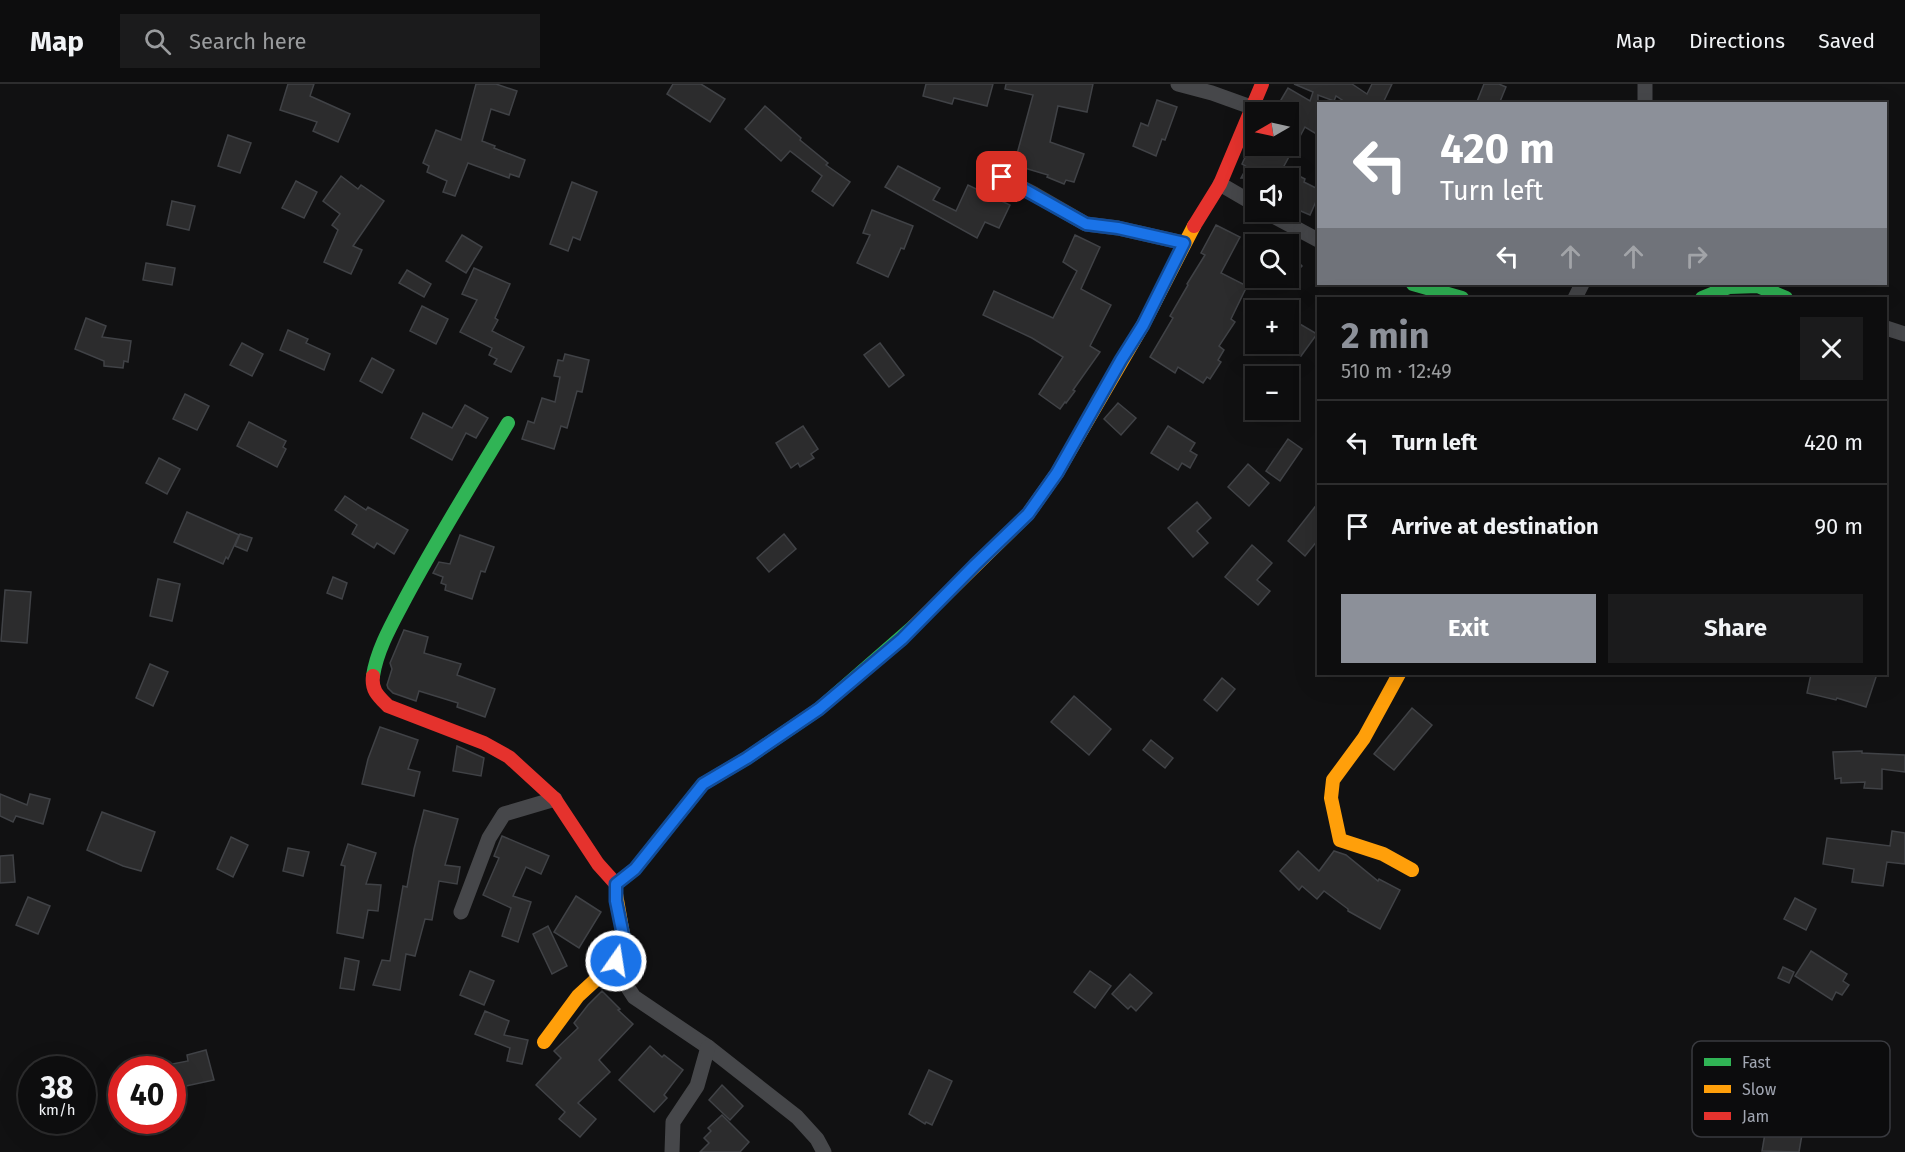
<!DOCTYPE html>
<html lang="en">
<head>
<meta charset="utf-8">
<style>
	body { margin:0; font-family:"Fira Sans",sans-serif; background:#1b1b1c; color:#f1f3f6; height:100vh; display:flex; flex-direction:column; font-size:22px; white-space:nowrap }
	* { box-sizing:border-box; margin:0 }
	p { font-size:20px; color:#9a9c9e }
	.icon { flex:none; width:33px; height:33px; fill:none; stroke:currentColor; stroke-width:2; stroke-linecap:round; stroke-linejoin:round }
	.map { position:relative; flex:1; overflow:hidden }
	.sheet { position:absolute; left:1317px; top:213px; width:570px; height:378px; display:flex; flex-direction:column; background:#0d0d0e; border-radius:0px; box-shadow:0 6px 24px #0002,0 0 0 2px #2d2d2e }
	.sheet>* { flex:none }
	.banner { position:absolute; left:1317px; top:18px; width:570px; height:183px; border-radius:0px; box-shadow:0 6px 24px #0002,0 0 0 2px #2d2d2e; background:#8c9099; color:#fff; overflow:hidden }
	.needle { width:39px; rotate:261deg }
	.tools { position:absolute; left:1245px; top:18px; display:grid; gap:12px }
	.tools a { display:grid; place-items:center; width:54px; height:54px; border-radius:0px; background:#0d0d0e; box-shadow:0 6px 24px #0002,0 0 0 2px #2d2d2e; font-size:30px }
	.speed { position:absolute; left:18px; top:972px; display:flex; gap:12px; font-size:30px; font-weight:700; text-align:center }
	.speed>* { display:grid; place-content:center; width:78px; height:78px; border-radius:50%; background:#0d0d0e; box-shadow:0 6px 24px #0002,0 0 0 2px #2d2d2e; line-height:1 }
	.speed small { font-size:15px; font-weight:400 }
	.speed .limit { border:9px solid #d22; background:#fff; color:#111 }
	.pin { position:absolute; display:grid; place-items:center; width:51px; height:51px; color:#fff; margin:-26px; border-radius:12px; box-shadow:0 3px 9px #0006 }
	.me { position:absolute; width:66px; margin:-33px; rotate:13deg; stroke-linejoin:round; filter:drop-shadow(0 0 4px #0008) }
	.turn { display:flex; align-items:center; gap:21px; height:126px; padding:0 24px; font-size:27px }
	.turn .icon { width:78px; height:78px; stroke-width:2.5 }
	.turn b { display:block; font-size:42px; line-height:51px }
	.lanes { display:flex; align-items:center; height:57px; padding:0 24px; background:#0003; justify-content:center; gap:30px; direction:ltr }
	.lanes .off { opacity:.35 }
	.round { display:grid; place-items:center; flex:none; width:63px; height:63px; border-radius:0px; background:#1b1b1c }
	.head { display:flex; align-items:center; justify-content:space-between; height:102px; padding:0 24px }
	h1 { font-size:36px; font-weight:700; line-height:45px; color:#8c9099 }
	.primary-button { display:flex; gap:12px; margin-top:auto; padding:12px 24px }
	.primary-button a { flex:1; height:69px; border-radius:0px; background:#8c9099; color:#fff; font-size:24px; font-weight:700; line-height:69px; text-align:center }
	.primary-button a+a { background:#1b1b1c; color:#f1f3f6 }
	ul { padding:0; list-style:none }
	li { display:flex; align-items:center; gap:18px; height:84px; padding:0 24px; border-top:2px solid #2d2d2e }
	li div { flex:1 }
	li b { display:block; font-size:22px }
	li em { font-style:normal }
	header { display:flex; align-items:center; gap:36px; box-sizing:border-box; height:84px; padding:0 30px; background:#0d0d0e; border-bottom:2px solid #2d2d2e }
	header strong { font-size:28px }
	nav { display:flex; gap:33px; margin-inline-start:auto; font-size:21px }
	.search { width:420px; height:54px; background:#1b1b1c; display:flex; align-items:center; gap:15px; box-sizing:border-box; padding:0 21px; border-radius:0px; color:#9a9c9e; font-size:22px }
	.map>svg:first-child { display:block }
	.building { fill:#2c2c2d; stroke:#404246; stroke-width:1.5 }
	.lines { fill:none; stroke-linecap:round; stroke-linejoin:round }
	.street { stroke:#46474a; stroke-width:15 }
	.fast { stroke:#30b455; stroke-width:14 }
	.slow { stroke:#ff9f0a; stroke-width:14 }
	.jam { stroke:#e5322d; stroke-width:14 }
	.route-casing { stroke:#114b97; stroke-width:15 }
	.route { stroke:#1a73e8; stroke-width:10 }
	.key { fill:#0c0c0d; stroke:#393a3f; stroke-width:1.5 }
	.key-label { font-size:16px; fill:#a2a7b3 }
</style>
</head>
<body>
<header>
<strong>Map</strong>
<div class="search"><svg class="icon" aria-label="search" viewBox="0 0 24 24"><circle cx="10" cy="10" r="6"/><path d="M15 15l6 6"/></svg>Search here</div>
<nav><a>Map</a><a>Directions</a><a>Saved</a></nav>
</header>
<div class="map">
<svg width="1905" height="1068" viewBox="0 0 1905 1068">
	<rect width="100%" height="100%" fill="#111112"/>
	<g class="building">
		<path d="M288,0h26l-4,12 40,18 -12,28 -25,-11 4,-9 -37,-12z"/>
		<path d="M476,0h20l21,7 -8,24 -18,-6 -9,32 13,5 -1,2 31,12 -6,17 -9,-3 -1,4 -41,-15 -13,33 -12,-4 4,-11 -20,-9 2,-6 -6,-3 13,-33 25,10z"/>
		<path d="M673,0h28l24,15 -15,23 -43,-28z"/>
		<path d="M926,0h67l-6,22 -33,-8 -2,6 -29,-8z"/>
		<path d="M1006,0h87l-6,28 -29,-6 -8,36 34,12 -10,28 -8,-2 -2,4 -17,-7 1,-2 -34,-10 19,-70 -28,-6z"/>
		<path d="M1294,0h58l15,10 5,-10h20l-9,19 1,1h-36l-12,-8 -2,5 -16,-6v40l-13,-8 -22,41 22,11 -1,3 14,7v8l-8,18 -14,-6 2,-5 -10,-5v-21h-47l6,-11 -5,-3 5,-11 6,3 4,-7 5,3 3,-6h23v-34h-8l-5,-2 13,-22 22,13 3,-9z"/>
		<path d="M1484,0h15l7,3 -7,17h-23z"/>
		<path d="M1157,16l20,7 -12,33 -3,-1 -6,17 -23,-10 8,-23 7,3z"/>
		<path d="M765,22l36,32 -1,2 28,23 -2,2 24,17 -17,24 -21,-15 10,-15 -32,-25 -9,10 -36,-32z"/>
		<path d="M228,51l23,8 -11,30 -22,-7z"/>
		<path d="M898,82l42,22 -7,12 23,11 12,-26 42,20 -11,23 -14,-6 -8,16 -92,-51z"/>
		<path d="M341,92l17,13 3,-4 23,16 -31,45 9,4 -11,24 -27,-12 14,-32 -6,-5 8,-11 -17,-13z"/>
		<path d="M296,97l21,11 -13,26 -22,-10z"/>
		<path d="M572,98l25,10 -17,48 -7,-3 -5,14 -18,-7z"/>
		<path d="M172,117l23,5 -6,24 -22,-5z"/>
		<path d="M872,126l41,16 -9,23 -3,-1 -13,29 -31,-14 13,-28 -7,-2z"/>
		<path d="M1216,141l24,12 -19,36 26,13 -16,33 4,3 -16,24 5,4 -6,10 3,2 -11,17 -3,-2 -4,6 -25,-16 -3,6 -25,-16 23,-39 -3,-2 18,-31 -1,-1 18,-29 -4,-2z"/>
		<path d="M462,151l20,12 -16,26 -20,-12z"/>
		<path d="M1075,151l25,12 -19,42 30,16 -21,41 10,6 -27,38 2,1 -9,12 -1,-1 -5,7 -21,-15 24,-37 -31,-19 -49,-23 11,-24 59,27 24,-47 -14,-9z"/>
		<path d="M1288,168l14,14 -14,14z"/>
		<path d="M146,179l29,5 -3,17 -29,-5z"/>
		<path d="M474,184l36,16 -15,34 3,2 -6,11 32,16 -13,25 -17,-8 3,-5 -8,-4 3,-7 -32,-16 17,-32 -15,-6z"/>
		<path d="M407,186l24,14 -7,13 -25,-14z"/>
		<path d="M422,222l26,13 -12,25 -26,-13z"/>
		<path d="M1288,233l29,17 -16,22 -13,-8z"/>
		<path d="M86,234l20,8 -4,11 29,4 -3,21 -4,-1 -1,7 -19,-2v-5l-29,-12z"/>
		<path d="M288,246l20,9 -2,4 24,11 -6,16 -44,-20z"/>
		<path d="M242,259l21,11 -11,22 -22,-11z"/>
		<path d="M880,259l24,32 -15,12 -25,-32z"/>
		<path d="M565,270l24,6 -7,32 -5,-1 -10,37 -6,-2 -7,23 -32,-10 6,-18 6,2 8,-25 13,4 5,-25 -6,-1 4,-16 5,1z"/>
		<path d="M372,274l22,12 -12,23 -22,-12z"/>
		<path d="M185,310l24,12 -12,24 -24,-11z"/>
		<path d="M1118,319l18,15 -15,17 -17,-16z"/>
		<path d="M465,321l23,13 -12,20 -10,-5 -14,27 -41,-22 12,-25 29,15z"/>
		<path d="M249,338l37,19 -3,6 3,2 -9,18 -40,-21z"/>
		<path d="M803,342l15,23 -7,5 3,4 -14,9 -2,-4 -7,5 -15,-25z"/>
		<path d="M1168,342l27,17 -5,8 7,4 -7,13 -8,-5 -4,7 -27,-17z"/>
		<path d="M1288,355l14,10 -22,32 -14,-10z"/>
		<path d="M159,374l21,11 -13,25 -21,-11z"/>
		<path d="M1248,380l21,19 -20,23 -21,-19z"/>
		<path d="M345,412l21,14 2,-3 40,23 -14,24 -17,-11 -3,5 -22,-14 5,-9 -22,-15z"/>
		<path d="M1197,418l14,16 -14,13 11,12 -15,14 -25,-29z"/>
		<path d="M1318,419v37l-13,16 -17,-15z"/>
		<path d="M187,428l52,23 -11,24 -2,-2 -3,7 -49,-22z"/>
		<path d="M240,450l12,4 -5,13 -12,-5z"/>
		<path d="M784,450l12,15 -27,23 -12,-14z"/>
		<path d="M460,451l34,12 -9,25 -4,-1 -9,28 -27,-9 1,-5 -5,-2 2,-6 -10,-4 6,-11 11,2z"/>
		<path d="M1252,461l20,18 -15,17 13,11 -12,14 -33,-28z"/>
		<path d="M333,493l14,6 -5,16 -15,-6z"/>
		<path d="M158,495l22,5 -8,37 -22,-5z"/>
		<path d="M5,506l26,2 -4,51 -26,-2z"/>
		<path d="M404,546l24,7 -4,16 37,11 -4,11 38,14 -10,28 -28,-10 1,-4 -39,-12 -3,10 -23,-8 -5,-5 -1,-3 5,-16 -2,-6z"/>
		<path d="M150,580l18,8 -15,34 -17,-8z"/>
		<path d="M1811,590h66l-11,33 -29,-9 -1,2 -29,-7z"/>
		<path d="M1222,594l13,11 -18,22 -13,-11z"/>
		<path d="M1074,612l37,33 -22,26 -38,-33z"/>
		<path d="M1412,624l20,17 -38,45 -20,-16z"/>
		<path d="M380,643l38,13 -10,29 12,3 -6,24 -52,-12 6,-25z"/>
		<path d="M1151,656l22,18 -8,10 -22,-18z"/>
		<path d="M457,662l27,12 -3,18 -28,-5z"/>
		<path d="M1862,667v2l43,2v17l-23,-3v20l-18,-1 1,-6 -24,1v-5l-6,1 -2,-27z"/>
		<path d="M0,710l27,11 3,-11 20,5 -7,25 -27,-8 -3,6 -13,-6z"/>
		<path d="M424,726l34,9 -13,46 15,2 -3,17 -18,-3 -7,39 -7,-1 -10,37 -9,-2 -6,36 -27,-5 9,-25 8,1 13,-75 4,1 7,-38z"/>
		<path d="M102,728l53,20 -14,39 -18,-5 -36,-16z"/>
		<path d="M1892,747l13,2v31l-18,-2 -4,24 -31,-4 2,-13 -31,-5 4,-26 63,8z"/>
		<path d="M502,752l47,20 -8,18 -15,-7 -13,29 18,6 -13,40 -16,-6 9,-28 -28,-13 16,-37 -5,-2z"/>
		<path d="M231,753l17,8 -15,32 -16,-8z"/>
		<path d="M348,760l28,9 -10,31 15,1 -3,26 -10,-1 -5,28 -26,-5 8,-67 -4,-1z"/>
		<path d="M288,764l21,4 -6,24 -20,-5z"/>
		<path d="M1298,767l21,20 15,-20 12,4 32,26 1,-2 21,11 -20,39 -32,-18v-2l-24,-18 -7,8 -15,-13 -3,4 -19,-19z"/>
		<path d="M13,771l2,27 -15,1v-27z"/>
		<path d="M576,812l25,16 -22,36 -25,-16z"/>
		<path d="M28,813l22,9 -12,28 -22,-9z"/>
		<path d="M1795,814l21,11 -10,21 -22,-11z"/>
		<path d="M548,842l19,40 -15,8 -19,-40z"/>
		<path d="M1811,867l36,23 -4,7 6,4 -7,10 -6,-3 -4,8 -37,-24z"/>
		<path d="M345,874l14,3 -5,29 -14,-2z"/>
		<path d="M1783,883l11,5 -5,11 -11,-5z"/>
		<path d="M470,887l24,10 -10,24 -24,-10z"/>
		<path d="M1090,887l21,15 -16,22 -21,-16z"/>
		<path d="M1130,890l22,19 -16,18 -5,-5 -3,3 -16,-15z"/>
		<path d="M602,907l18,18 -2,1 15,14 -34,36 11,12 -32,31 18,16 -16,18 -21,-18 6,-7 -29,-27 25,-27 -7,-7 24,-23 -4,-5 14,-18z"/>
		<path d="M485,927l24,10 -5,14 24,5 -6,24 -15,-3 3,-13 -35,-14z"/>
		<path d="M650,962l12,11 2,-2 19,15 -19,25 3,3 -13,14 -35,-32z"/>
		<path d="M206,966l8,30 -42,9v-25l16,-3 -1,-6z"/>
		<path d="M1745,974l21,8 -3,10 42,7 -3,17 11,2 -1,4 6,1 -3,15 -6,-2 -1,10 -5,-1 -4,23 -37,-1 8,-47 -37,-14z"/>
		<path d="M929,986l23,11 -20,44 -6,-3 -1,2 -16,-10z"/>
		<path d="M722,1001l21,21 -13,14 -21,-20z"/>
		<path d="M722,1031l27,27 -9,10h-40l9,-9 -5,-5 7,-7 -3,-3z"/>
	</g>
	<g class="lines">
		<g class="street">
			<path d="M1178,0l34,9 39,14"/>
			<path d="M1645,20v-20"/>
			<path d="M986,85l48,25 52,30 32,4 66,15"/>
			<path d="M1220,100l36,21"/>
			<path d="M1266,128l52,28"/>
			<path d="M1575,214l7,-14"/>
			<path d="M1886,244l19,6"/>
			<path d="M461,828l28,-74 15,-24 51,-15"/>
			<path d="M616,877l5,16 13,20 74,50 89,70 20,22 7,13"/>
			<path d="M672,1068l1,-30 24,-36 11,-39"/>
		</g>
		<g class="fast">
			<path d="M1413,200l49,14"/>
			<path d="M1702,214l27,-11 29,-1 28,12"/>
			<path d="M373,592c4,-27 20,-54 32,-77 32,-60 68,-118 103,-176"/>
			<path d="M616,800l19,-15 68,-85 44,-26 72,-49 95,-83"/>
		</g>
		<g class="slow">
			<path d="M914,542l114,-112 29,-41 86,-148 51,-99"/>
			<path d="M1399,590l-35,64 -31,42 -2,18 9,42 43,14 29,16"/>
			<path d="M544,958l34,-46 38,-35 8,-21 -8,-46"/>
		</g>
		<g class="jam">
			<path d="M1194,142l26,-42 42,-100"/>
			<path d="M373,592c-2,14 5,20 15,30l96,37 25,14 46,42 43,65 18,20v10"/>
		</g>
	</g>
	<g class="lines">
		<defs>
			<path id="route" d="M616,877l8,-21 -8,-39v-17l19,-15 68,-85 44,-26 72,-49 83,-70 73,-74 53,-51 29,-41 64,-113 22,-35 41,-82 -66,-15 -32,-4 -84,-47"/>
		</defs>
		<use href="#route" class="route-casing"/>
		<use href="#route" class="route"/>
	</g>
	<rect x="1692" y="957" width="198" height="96" rx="9" class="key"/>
	<rect x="1704" y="974" width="27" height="8" fill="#30b455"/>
	<rect x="1704" y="1001" width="27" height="8" fill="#ff9f0a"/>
	<rect x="1704" y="1028" width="27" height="8" fill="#e5322d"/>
	<g class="key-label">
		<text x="1742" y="984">Fast</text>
		<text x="1742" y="1011">Slow</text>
		<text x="1742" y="1038">Jam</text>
	</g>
</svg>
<div class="tools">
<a><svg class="needle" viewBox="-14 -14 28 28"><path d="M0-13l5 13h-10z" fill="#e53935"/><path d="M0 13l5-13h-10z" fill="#9a9c9e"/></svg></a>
<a><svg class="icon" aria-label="sound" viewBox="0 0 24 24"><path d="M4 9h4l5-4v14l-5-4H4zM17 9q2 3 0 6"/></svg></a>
<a><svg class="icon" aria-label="search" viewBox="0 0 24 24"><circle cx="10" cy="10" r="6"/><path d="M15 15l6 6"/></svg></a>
<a>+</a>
<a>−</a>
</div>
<div class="speed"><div>38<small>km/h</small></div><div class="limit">40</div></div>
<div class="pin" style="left:1002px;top:93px;background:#d93025"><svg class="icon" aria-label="arrive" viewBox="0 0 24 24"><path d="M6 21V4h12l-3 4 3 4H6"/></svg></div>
<svg class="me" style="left:616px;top:877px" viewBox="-20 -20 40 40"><circle r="17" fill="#1a73e8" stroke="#fff" stroke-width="3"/><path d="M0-11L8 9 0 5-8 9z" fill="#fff"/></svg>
<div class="banner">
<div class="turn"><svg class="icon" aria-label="left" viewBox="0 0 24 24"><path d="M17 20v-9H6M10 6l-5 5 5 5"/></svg><div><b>420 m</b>Turn left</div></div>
<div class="lanes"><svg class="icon" aria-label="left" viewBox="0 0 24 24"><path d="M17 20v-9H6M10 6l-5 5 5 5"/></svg><svg class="icon off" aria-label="ahead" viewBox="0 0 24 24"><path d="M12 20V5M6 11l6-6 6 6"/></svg><svg class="icon off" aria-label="ahead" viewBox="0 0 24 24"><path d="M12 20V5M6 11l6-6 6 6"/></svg><svg class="icon off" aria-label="right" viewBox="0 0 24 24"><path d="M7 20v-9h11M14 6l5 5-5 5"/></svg></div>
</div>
<section class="sheet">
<div class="head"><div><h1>2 min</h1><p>510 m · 12:49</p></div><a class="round"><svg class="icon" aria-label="close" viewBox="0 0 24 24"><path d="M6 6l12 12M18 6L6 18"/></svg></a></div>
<ul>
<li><svg class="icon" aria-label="left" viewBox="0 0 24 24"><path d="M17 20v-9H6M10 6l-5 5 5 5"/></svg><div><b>Turn left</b></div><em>420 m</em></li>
<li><svg class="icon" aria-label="arrive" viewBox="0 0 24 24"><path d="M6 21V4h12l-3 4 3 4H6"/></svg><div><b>Arrive at destination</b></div><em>90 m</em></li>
</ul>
<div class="primary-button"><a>Exit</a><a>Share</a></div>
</section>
</div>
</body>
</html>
